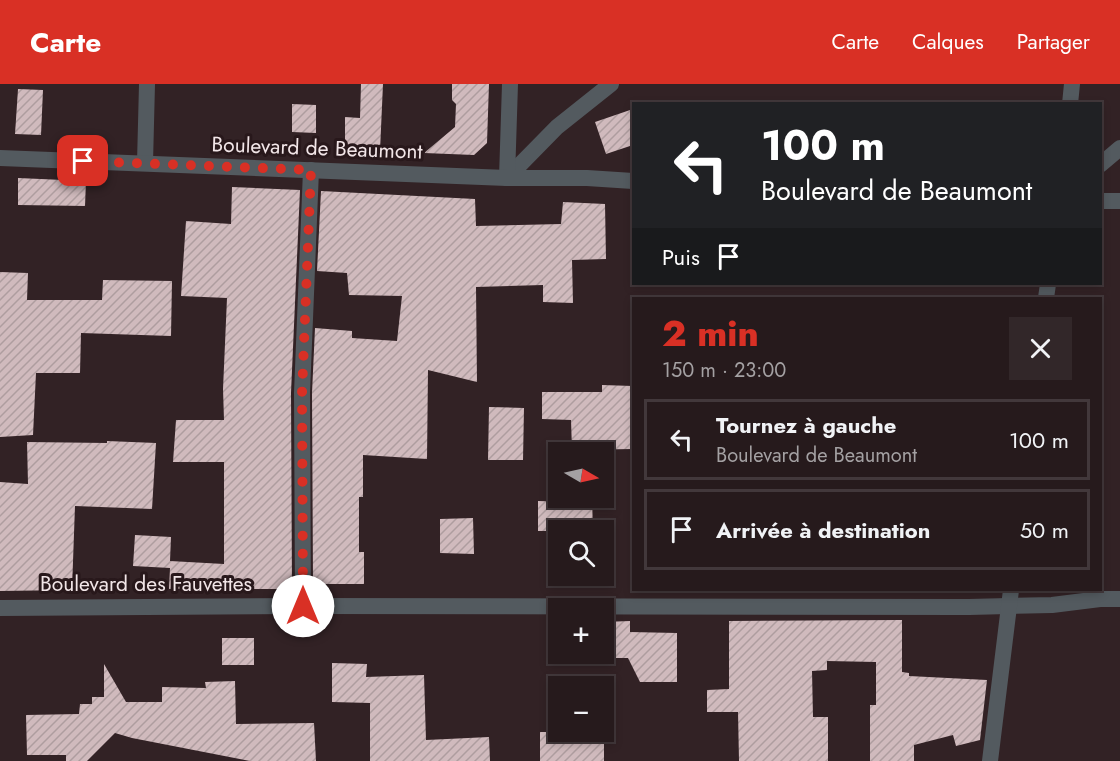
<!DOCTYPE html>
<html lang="fr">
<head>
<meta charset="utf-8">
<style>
	body { margin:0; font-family:Jost,sans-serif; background:#322729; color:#f1f3f6; height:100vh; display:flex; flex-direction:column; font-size:22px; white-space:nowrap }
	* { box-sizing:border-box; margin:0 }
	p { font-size:20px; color:#a4a1a3 }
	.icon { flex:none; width:33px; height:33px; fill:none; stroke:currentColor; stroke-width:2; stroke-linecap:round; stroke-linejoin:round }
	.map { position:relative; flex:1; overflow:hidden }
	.panel { position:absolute; left:632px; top:213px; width:470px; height:294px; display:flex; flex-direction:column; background:#261a1c; border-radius:0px; box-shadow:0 3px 9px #0003,0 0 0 2px #42383b }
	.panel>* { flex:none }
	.top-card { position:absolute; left:632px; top:18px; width:470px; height:183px; border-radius:0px; box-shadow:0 3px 9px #0003,0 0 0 2px #42383b; background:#202124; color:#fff; overflow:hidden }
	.needle { width:39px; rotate:99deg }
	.fabs { position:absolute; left:548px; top:358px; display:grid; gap:12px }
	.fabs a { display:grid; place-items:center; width:66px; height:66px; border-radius:0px; background:#261a1c; box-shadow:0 3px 9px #0003,0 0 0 2px #42383b; font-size:30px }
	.pin { position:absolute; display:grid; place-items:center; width:51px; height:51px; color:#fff; margin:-26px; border-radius:12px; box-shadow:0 3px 9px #0006 }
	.me { position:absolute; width:66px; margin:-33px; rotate:0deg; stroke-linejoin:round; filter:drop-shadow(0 0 4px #0008) }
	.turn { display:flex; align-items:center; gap:21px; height:126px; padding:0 30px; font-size:27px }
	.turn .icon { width:78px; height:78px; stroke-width:2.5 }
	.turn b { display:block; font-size:42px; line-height:51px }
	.then { display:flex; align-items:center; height:57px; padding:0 30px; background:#0003; gap:12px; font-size:22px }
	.round { display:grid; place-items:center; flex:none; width:63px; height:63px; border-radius:0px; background:#322729 }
	.overview { display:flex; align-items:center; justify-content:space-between; height:102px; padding:0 30px }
	h1 { font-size:36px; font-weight:800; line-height:45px; color:#d93025 }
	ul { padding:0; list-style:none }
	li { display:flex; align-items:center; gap:18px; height:81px; margin:0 12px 9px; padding:0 18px; border:3px solid #42383b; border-radius:0px }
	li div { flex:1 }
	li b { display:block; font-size:22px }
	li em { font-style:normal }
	header { display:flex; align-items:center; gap:36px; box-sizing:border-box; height:84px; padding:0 30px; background:#d93025; color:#fff }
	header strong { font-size:28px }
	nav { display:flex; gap:33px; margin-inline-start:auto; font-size:21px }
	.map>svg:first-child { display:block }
	.building { fill:url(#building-hatch) }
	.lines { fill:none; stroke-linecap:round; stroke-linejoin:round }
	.minor { stroke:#535a5f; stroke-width:16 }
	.tertiary { stroke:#535a5f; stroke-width:16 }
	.route { stroke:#d93025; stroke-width:10; stroke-dasharray:0 18 }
	.labels { text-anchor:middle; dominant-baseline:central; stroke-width:6; stroke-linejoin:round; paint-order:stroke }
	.street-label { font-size:21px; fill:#f2e6e8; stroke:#28181b }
</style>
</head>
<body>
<header>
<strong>Carte</strong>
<nav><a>Carte</a><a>Calques</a><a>Partager</a></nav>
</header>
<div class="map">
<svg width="1120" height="677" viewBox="0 0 1120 677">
	<defs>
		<pattern id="building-hatch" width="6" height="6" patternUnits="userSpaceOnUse" patternTransform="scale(1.5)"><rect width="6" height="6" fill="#d0babd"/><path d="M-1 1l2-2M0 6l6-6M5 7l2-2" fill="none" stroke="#ae9d9f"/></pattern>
	</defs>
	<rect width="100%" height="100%" fill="#322225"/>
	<g class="building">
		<path d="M361,0h22l-3,67 -35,-2v-32l15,1z"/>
		<path d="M452,0h37l-2,59 -13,12 -50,-2 31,-26 1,-23 -4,-4z"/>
		<path d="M18,5l25,1 -2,45 -26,-1z"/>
		<path d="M292,20l24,1v28l-24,-1z"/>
		<path d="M633,25v36l-27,9 -11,-32z"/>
		<path d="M18,94l68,3 -1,25 -67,-1z"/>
		<path d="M232,103l68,3 -9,203 1,196h-123l1,-21 -37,-2 2,-31 36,2 -1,24 54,3v-102h-51l3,-42h48l-1,-31 4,-91 -46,-2 5,-75 45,3z"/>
		<path d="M321,107l154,8 1,27 85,-2 2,-22 42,2 1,55 -34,1 1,43 -30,-1v-17l-67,2 1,95 -49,-12 -1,89 -64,-4v42h-4v55h5v32h-51l-1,-191 3,-65 37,3v7l45,3 5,-45 -53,-1 -2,-22 -30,-2z"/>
		<path d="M0,188l28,1 -1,27h75l1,-20 69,1 -1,55 -90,-3 -1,40h-44l-3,62 -33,2z"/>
		<path d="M602,301l31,1v63l-61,1 -1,-30 -29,-1v-27h60z"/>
		<path d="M489,323l35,1 -1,52h-35z"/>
		<path d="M107,357l49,2 -4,66 -77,-3 -3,84 -72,1v-109l28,2 -1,-42 80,1z"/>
		<path d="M571,414h21l1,33h-55v-30l33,1z"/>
		<path d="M473,434l1,36 -34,-1v-34z"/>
		<path d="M902,536v52l7,1v3l78,4 -7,60 -24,6 -3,-11 -39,10v16h-44v-56h6v-43l-49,-1v9l-15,1 1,46h15v44h-89l-1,-49h-31v-22l22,-1v-68z"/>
		<path d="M630,537v11l47,1v49h-37l-12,-24h-23v-7h-1l-1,-29z"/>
		<rect x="222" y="554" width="32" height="27"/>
		<path d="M332,579l35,1 -1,13 58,-2 2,65 63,-3 1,24h-120v-58l-38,-1z"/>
		<path d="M104,580l22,38h36v-15l44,1 -1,-6 30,-1 1,43 78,-1 2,38h-66l-118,-23 -17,-5 -28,28h-21v-6h-39l-1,-40 53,-1 1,-10h12v-7h12z"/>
		<rect x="540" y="648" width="64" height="29"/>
	</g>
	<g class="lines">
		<g class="minor">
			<path d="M1070,20l2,-20"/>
			<path d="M145,79l2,-79"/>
			<path d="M1100,81l20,-17"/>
			<path d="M507,94l50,-51 54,-43"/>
			<path d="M507,94l3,-94"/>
			<path d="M1046,214l2,-14"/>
			<path d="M303,522l-1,-213 9,-223"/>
			<path d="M0,524l303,-2 666,1 83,-2 48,-6h20"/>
			<path d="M990,677l21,-171"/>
		</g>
		<g class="tertiary">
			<path d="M0,74l507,20h80l46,3"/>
			<path d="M1100,117h20"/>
		</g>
	</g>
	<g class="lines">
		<path class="route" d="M83,77l228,9 -9,223 1,213"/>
	</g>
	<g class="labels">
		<g class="street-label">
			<text transform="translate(317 64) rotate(2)">Boulevard de Beaumont</text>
			<text x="146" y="500">Boulevard des Fauvettes</text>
		</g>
	</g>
</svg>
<div class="fabs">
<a><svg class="needle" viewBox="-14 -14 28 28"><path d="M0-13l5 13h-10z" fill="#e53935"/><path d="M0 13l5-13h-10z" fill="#a4a1a3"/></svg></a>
<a><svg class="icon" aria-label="search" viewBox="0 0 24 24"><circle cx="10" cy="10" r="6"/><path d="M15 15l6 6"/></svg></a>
<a>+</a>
<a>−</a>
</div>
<div class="pin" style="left:83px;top:77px;background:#d93025"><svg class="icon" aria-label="arrive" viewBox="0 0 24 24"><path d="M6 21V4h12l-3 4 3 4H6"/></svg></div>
<svg class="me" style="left:303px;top:522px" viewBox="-20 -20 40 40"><circle r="19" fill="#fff"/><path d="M0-13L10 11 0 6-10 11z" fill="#d93025"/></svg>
<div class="top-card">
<div class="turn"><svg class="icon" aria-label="left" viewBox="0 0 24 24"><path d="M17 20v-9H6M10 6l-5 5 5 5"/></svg><div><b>100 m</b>Boulevard de Beaumont</div></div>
<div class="then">Puis<svg class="icon" aria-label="arrive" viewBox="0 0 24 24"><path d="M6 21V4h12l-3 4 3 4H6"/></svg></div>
</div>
<section class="panel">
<div class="overview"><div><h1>2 min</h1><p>150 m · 23:00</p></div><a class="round"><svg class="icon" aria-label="close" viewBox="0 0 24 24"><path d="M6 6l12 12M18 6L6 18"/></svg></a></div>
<ul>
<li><svg class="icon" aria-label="left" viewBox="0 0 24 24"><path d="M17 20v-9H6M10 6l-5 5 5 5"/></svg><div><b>Tournez à gauche</b><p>Boulevard de Beaumont</p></div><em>100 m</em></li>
<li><svg class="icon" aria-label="arrive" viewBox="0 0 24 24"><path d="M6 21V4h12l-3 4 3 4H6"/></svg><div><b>Arrivée à destination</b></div><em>50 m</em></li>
</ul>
</section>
</div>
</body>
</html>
